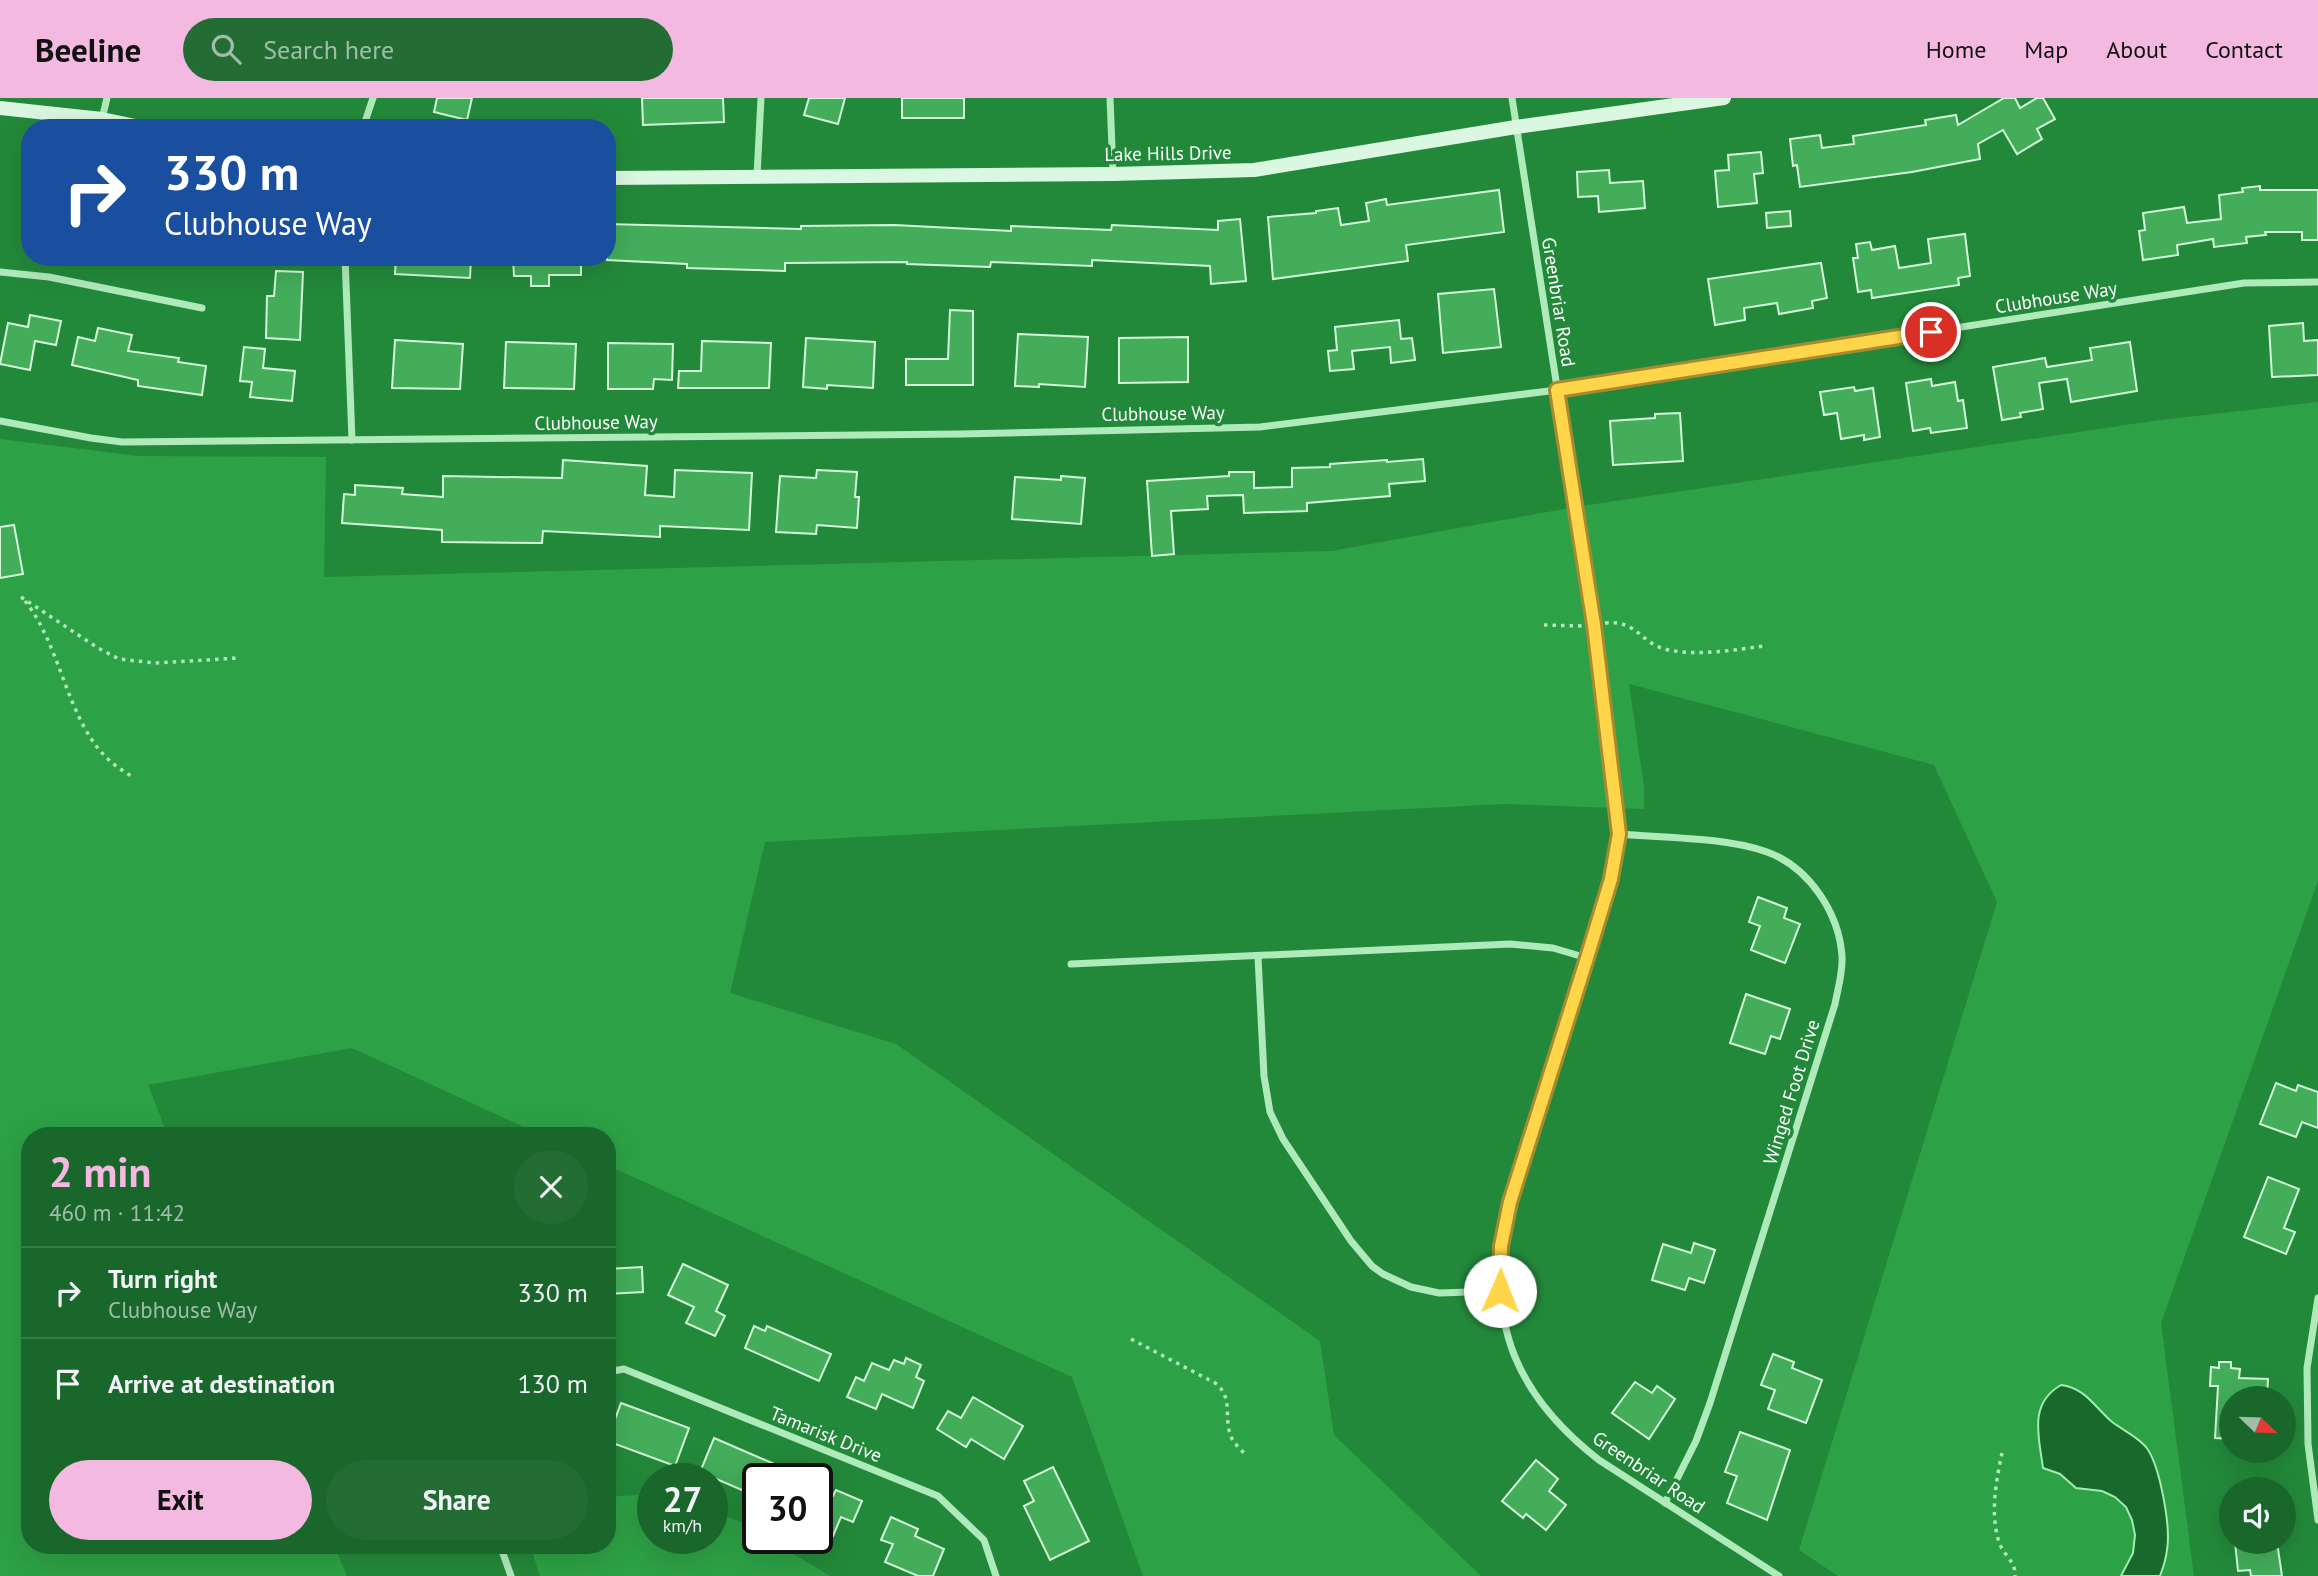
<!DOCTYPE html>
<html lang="en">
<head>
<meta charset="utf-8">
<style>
	body { margin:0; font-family:"PT Sans",sans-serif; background:#236d34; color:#f1f3f6; height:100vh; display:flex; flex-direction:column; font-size:26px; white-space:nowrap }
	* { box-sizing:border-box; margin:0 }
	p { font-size:23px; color:#9fbea9 }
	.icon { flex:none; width:38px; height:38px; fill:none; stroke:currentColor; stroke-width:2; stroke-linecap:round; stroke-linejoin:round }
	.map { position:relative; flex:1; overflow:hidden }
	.drawer { position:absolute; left:21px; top:1029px; width:595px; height:427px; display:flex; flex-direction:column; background:#1a672c; border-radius:28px; box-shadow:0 7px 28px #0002 }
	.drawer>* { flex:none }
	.guide { position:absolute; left:21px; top:21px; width:595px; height:147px; border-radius:28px; box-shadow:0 7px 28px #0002; background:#1a4fa0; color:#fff; overflow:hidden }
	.needle { width:46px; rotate:113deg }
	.fabs { position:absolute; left:2219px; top:1288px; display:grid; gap:14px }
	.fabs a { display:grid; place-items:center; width:77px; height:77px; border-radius:50%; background:#1a672c; box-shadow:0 7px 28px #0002; font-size:35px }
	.speed { position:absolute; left:637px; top:1365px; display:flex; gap:14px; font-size:35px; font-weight:700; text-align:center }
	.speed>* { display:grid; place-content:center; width:91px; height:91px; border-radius:50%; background:#1a672c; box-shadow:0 7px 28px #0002; line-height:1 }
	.speed small { font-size:18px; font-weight:400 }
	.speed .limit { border:4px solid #111; border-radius:10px; background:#fff; color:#111 }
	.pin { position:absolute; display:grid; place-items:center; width:60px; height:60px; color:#fff; margin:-30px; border:4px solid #fff; border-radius:50%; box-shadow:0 2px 7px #0007 }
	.me { position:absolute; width:77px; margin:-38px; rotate:1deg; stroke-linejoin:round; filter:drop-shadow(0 0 5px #0008) }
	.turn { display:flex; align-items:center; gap:24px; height:147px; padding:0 28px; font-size:32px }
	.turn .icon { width:91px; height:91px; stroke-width:2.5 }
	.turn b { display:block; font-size:49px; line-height:60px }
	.round { display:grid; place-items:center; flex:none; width:74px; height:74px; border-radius:37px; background:#236d34 }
	.summary { display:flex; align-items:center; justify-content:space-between; height:119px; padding:0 28px }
	h1 { font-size:42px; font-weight:700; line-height:52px; color:#f3b9e0 }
	.action { display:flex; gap:14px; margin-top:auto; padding:14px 28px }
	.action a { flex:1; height:80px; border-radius:42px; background:#f3b9e0; color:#111; font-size:28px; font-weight:700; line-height:80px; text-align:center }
	.action a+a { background:#236d34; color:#f1f3f6 }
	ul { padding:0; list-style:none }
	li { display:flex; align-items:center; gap:21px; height:91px; padding:0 28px; border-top:2px solid #387b48 }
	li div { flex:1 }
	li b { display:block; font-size:26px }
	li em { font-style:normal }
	header { display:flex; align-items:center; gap:42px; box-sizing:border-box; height:98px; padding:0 35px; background:#f3b9e0; color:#111 }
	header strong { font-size:33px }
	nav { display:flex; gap:38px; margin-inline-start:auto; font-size:24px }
	.search { width:490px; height:63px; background:#236d34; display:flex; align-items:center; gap:18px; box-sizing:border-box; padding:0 24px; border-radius:38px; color:#9fbea9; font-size:26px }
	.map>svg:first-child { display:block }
	.green { fill:#2da145 }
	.water { fill:#18692b; stroke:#a3ebb1; stroke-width:2 }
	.building { fill:#43ad5a; stroke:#d4f8db; stroke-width:2 }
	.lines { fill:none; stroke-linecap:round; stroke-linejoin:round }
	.path { stroke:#afeabb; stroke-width:3.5; stroke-dasharray:3.5 5; stroke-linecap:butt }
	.street { stroke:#afeabb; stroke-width:7 }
	.secondary { stroke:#daf8e1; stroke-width:14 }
	.route-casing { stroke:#a68a30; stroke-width:18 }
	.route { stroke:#ffd54a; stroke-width:12 }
	.labels { text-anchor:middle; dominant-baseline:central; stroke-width:7; stroke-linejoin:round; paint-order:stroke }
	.street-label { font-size:19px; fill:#fff; stroke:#23893a }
</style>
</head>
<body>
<header>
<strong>Beeline</strong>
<div class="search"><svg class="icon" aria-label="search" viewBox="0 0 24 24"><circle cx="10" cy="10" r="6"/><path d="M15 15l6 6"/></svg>Search here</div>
<nav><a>Home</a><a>Map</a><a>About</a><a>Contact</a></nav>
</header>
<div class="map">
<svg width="2318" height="1478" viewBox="0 0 2318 1478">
	<rect width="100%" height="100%" fill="#23893a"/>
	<g class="green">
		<path d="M2318,304v479l-157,442 33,253h-356l-39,-26 198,-648 -63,-137 -305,-81 15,103v22l-139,-5 -740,38 -35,151 166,51 424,297 14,94 147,141h-338l-71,-199 -465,-212v-29h-64l-191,-88 -204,37 20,51h-138v409h304l13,31h-347v-1137l138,17 188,1 -2,120 1008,-26 243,-44 577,-86z"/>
		<path d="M653,1396v44h59v-28l35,15 11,7v6h9l63,38h-290l-10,-31h77v-48z"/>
	</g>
	<path class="water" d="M2061,1287c24,3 33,21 50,36 11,9 26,15 35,26 14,18 25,80 21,103 -1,9 -4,18 -7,26h-39l12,-23 2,-18 -3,-15 -6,-13 -11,-10 -13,-6 -26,-3 -16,-14 -17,-6c-4,-31 -15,-64 18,-83z"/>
	<g class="building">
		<path d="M437,0h35l-5,22 -33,-8z"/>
		<path d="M642,0h81l1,24 -81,3z"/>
		<path d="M809,0h36l-7,26 -34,-9z"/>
		<rect x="902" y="0" width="62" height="20"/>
		<path d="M2004,0h11l5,10 17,-10h6l12,21 -18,10 5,10 -25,15 -14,-24 -25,14 2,15 -68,13 -112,15 -3,-22 -4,1 -3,-27 30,-4 2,13 32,-4 -1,-8 73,-11 -1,-5 31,-5 2,10z"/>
		<path d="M1761,54l2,21 -9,1 3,29 -39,4 -3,-36 14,-1 -1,-15z"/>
		<path d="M1609,72l1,13 33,-2 2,27 -46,4 -1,-16 -20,1 -1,-25z"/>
		<path d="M2260,88v4h58v50h-16v-8h-37l1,3 -20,2 1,6 -33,4 -1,-8 -36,6 1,10 -35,5 -4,-29 6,-1 -2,-17 41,-6 3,16 34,-4 -2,-24 24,-3 -1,-4z"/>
		<path d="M1499,92l5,42 -98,13 2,16 -135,18 -5,-62 48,-4v-2l22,-3 3,17 28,-4 -3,-18 20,-4 1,6z"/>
		<path d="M1790,113l1,15 -24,2 -1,-15z"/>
		<path d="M1240,121l6,62 -35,3 -1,-18 -118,-6v6l-101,-4 -1,5 -83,-3v-2l-122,1v8l-98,-3v-4l-80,-4v-36l194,5v-3l93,-1 117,6v-5l100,4 1,-5 106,5v-9z"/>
		<path d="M1965,136l5,42 -12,2 1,7 -87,13 -1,-8 -13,2 -5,-34h5l-2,-14 14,-2 2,8 23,-4 4,22 32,-5 -3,-24z"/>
		<path d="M396,159h75l-1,21 -75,-4z"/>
		<path d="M513,159h68v18h-32v11h-18v-10h-17z"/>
		<path d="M1821,165l6,35 -15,3 1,7 -34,6 -2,-11 -33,5 1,12 -30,5 -7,-46z"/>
		<path d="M276,173l27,1 -3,68 -34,-2 1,-42h7z"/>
		<path d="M1494,191l7,58 -58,6 -5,-59z"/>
		<path d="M950,212l23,1v74h-67v-26h42z"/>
		<path d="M30,217l31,6 -5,24 -21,-4 -5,29 -30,-6 8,-41 20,4z"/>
		<path d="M1399,222l2,19 11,-1 3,22 -24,3 -1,-16 -38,4 2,18 -24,2 -2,-20 9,-1 -2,-23z"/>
		<path d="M2303,225l1,18 14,-1v35l-46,2 -3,-51z"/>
		<path d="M98,230l34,7 -4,16 51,7 -1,4 28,4 -4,29 -64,-9v-6l-66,-15 6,-28 17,4z"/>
		<path d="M1018,236l70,3 -3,50 -46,-3v3l-24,-1z"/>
		<path d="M1188,239v45l-69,1v-45z"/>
		<path d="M806,240l69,4 -2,46 -46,-3v4l-24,-2z"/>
		<path d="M395,242l68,4 -3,45 -68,-1z"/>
		<path d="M702,243l69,2 -2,45h-91l1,-17h22z"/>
		<path d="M506,244l70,2 -2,45 -70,-1z"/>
		<path d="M2130,244l7,49 -66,11 -4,-23 -28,4 4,26 -23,4 1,4 -19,3 -9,-53 52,-9 2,9 45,-7 -2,-12z"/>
		<path d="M608,245l65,1 -1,36 -18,-1 -1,10h-45z"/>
		<path d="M244,249l21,2 -2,19 32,3 -3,30 -42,-4 2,-15 -12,-1z"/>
		<path d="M1931,281l1,7 23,-4 3,19 5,-1 4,28 -36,5 -1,-5 -17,3 -7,-48z"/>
		<path d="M1854,289l1,4 18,-3 7,49 -16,3v-5l-23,4 -4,-26 -13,2 -4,-23z"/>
		<path d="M1680,315l3,48 -70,4 -3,-44 45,-3v-4z"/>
		<path d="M1423,361l2,22 -36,3 1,12 -83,7v8l-63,2 -1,-18 -36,1 1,13 -37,2 3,43 -22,2 -5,-75 82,-5v-4h25v16l38,-1v-19l38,-1v-3l57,-4v2z"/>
		<path d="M563,362l84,6 -2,29 29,2 1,-27 77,3 -3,57 -89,-4v11l-117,-6 -1,12 -100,-1v-12l-100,-7 2,-29 11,1v-10l48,3 -1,6 41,3v-21l119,2z"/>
		<path d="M817,372l40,2 -2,25h4l-2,31 -40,-3 -1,9 -40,-2 4,-56 36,2z"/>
		<path d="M1061,378l24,2 -4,46 -69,-5 3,-42 46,3z"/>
		<path d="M14,427l9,49 -23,4v-51z"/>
		<path d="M1758,799l29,11 -3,10 16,6 -15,39 -34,-13 9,-24 -11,-4z"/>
		<path d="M1746,896l44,15 -10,30 -9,-3 -6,18 -35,-11z"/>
		<path d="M2276,985l20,8 2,-6 20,7v36l-16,-6 -6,15 -36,-13z"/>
		<path d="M2268,1079l31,12 -15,39 11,4 -9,22 -42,-17z"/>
		<path d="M1694,1145l21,7 -11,33 -15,-5 -4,12 -33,-10 11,-36 28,9z"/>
		<path d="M683,1166l45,21 -12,26 9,5 -10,20 -29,-13 8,-16 -26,-12z"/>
		<path d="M642,1169l1,25 -36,2v-25z"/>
		<path d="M754,1228l11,5 2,-5 64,28 -12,27 -74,-33z"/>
		<path d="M1773,1256l21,8 -2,6 30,12 -16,43 -38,-14 7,-19 -14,-5z"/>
		<path d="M906,1260l15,7 -5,12 8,4 -11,27 -31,-14 -6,15 -29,-12 9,-20 8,4 8,-18 17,7 5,-10 10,4z"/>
		<path d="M2219,1264h12v6l9,1 -1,9 29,1 -1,19h-36v41l-16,-1 3,-52h-8l1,-19 8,1z"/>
		<path d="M1635,1284l17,11 5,-7 18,13 -26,40 -37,-26z"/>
		<path d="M973,1299l50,29 -19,33 -33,-20 -5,8 -29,-18 11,-18 13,7z"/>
		<path d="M621,1305l68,25 -14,38 -68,-25z"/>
		<path d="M1740,1334l50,18 -23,70 -40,-17 10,-27 -12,-4z"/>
		<path d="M714,1340l65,28 -5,13h-16v18l-58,-25z"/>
		<path d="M1536,1362l22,19 -9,12 17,14 -20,25 -20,-16 -3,4 -21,-17z"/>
		<path d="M1053,1369l36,74 -39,19 -26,-54 10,-5 -10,-20z"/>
		<path d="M817,1392l16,6 3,-6 26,11 -9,21 -12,-5 -8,19 -16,-7z"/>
		<path d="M891,1419l27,12 -3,7 29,13 -11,27h-15l-33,-14 8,-18 -12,-4z"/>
		<path d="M2235,1444h42l5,34h-31l-1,-6 -12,1z"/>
	</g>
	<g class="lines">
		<g class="path">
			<path d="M21,499l77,51 21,11 36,4 83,-5"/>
			<path d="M25,503c37,46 41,119 84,159 7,7 15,11 22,16"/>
			<path d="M1605,525c32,-4 36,22 64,27 30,6 65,0 95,-4"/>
			<path d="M1544,527l40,1"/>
			<path d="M1131,1241l86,45c16,16 7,31 13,50 2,7 8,13 14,19"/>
			<path d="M2002,1355c-6,28 -12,61 -3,89 4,13 17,19 16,34"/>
		</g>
		<g class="street">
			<path d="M1110,0l3,75"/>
			<path d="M1512,0l82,527 25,209 -9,45 -105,345c-18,102 13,173 94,236l180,116"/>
			<path d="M102,21l5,-21"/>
			<path d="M363,30l10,-30"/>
			<path d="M757,78l4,-78"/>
			<path d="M345,159l7,183"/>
			<path d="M0,174l49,5 153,31"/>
			<path d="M0,323l91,17 31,4 839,-8 299,-7 297,-37 687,-107 74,-1"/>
			<path d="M1619,736c45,4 106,3 148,18 42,15 72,61 75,104 1,16 -4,32 -7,48l-125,399 -14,38 -31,62"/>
			<path d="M1258,859l6,119 6,36 13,27 68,102 21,25 11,8 28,13 28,6 61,-2"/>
			<path d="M1071,866l439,-20 43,4 34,10"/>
			<path d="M2318,1200l-11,70 1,76 10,76"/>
			<path d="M607,1274l17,-3 314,127 46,44 12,36"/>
			<path d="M500,1447l11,31"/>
		</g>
		<g class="secondary">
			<path d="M0,10l102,11 43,9"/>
			<path d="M607,80l506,-4 141,-4 262,-43 208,-29"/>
		</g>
	</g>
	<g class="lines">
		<defs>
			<path id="route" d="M1500,1193l1,-45 9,-44 77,-244 24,-79 8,-45 -25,-209 -37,-235 374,-58"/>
		</defs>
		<use href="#route" class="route-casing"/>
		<use href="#route" class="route"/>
	</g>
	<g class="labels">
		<g class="street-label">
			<text transform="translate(1168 55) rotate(-1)">Lake Hills Drive</text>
			<text transform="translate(2056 199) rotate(-9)">Clubhouse Way</text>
			<text transform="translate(1559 204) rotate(81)">Greenbriar Road</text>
			<text transform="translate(1163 315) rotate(-1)">Clubhouse Way</text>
			<text transform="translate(596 324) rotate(-1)">Clubhouse Way</text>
			<text transform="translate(1791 994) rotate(-73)">Winged Foot Drive</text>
			<text transform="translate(826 1336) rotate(22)">Tamarisk Drive</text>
			<text transform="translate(1649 1374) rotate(34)">Greenbriar Road</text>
		</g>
	</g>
</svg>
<div class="fabs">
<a><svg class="needle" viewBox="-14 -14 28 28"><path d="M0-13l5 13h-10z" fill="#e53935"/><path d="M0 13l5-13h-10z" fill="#9fbea9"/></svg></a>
<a><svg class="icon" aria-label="sound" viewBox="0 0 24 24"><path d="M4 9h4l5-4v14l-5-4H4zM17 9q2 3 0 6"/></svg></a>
</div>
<div class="speed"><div>27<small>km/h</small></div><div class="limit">30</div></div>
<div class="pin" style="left:1931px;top:234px;background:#d93025"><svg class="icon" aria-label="arrive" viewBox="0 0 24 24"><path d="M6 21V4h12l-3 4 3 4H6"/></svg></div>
<svg class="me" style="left:1500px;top:1193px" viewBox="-20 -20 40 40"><circle r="19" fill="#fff"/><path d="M0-13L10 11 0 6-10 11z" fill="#ffd54a"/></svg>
<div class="guide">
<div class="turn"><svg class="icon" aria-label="right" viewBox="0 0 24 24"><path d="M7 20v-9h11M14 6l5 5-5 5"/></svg><div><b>330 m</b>Clubhouse Way</div></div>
</div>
<section class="drawer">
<div class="summary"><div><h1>2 min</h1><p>460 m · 11:42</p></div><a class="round"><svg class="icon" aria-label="close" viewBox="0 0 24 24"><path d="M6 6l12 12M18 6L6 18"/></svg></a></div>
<ul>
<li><svg class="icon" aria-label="right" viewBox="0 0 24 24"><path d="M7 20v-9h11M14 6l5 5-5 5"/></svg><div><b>Turn right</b><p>Clubhouse Way</p></div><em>330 m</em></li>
<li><svg class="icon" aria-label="arrive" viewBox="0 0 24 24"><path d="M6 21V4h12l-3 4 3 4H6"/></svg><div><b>Arrive at destination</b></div><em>130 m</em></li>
</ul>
<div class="action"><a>Exit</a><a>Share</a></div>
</section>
</div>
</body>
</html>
